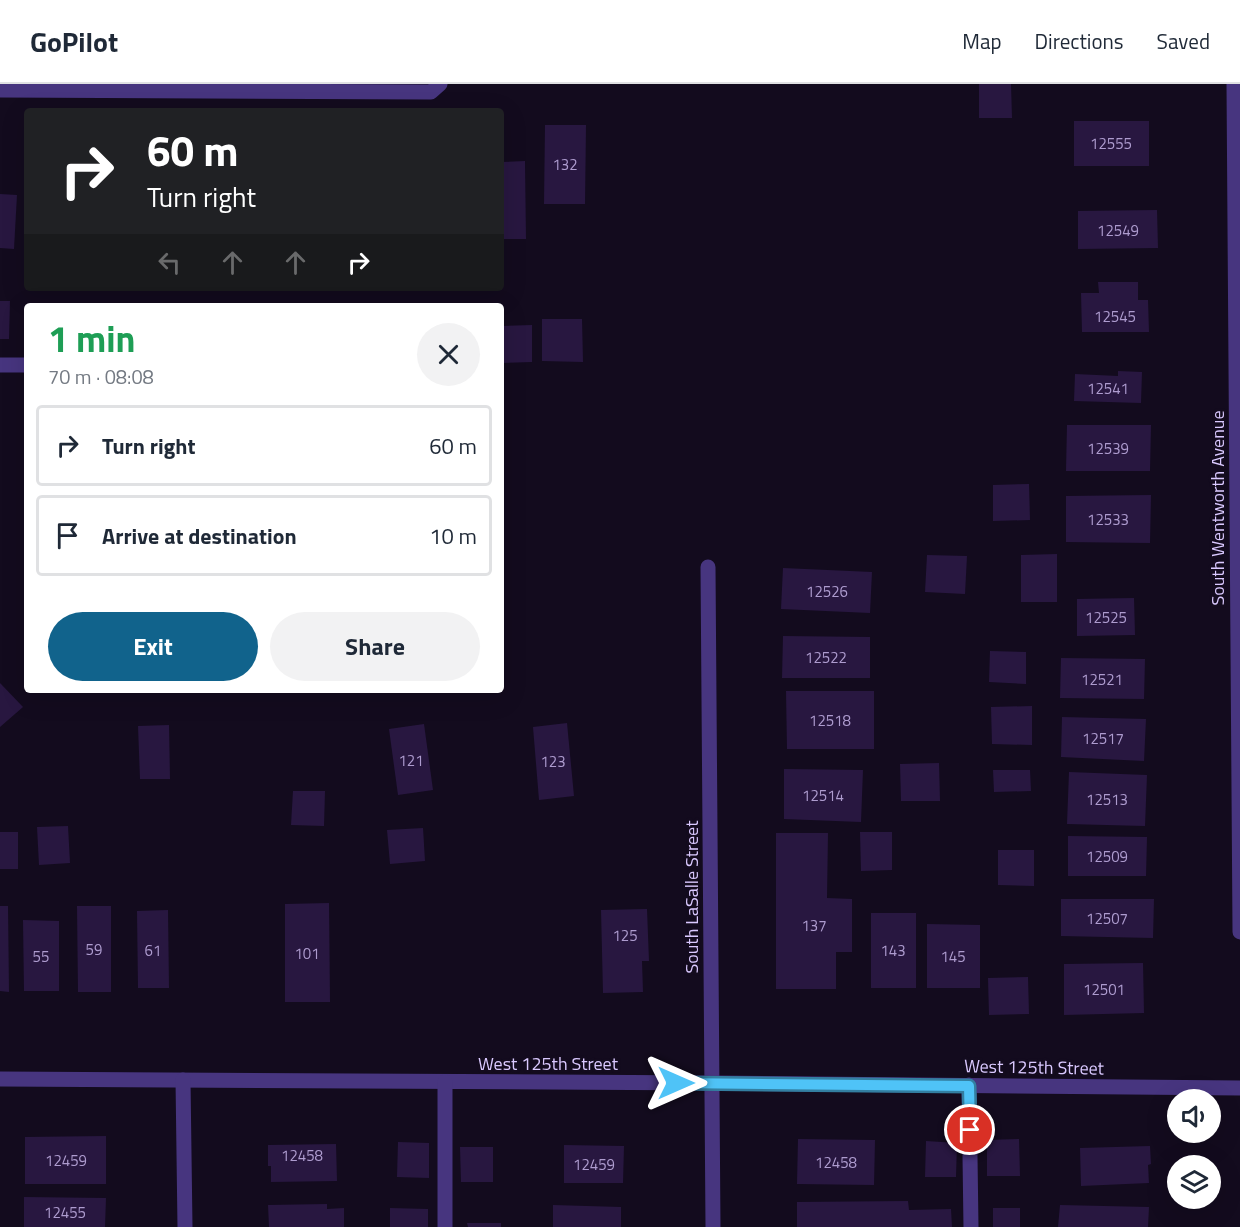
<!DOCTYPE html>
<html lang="en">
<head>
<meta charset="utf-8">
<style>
	body { margin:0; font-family:"Titillium Web",sans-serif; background:#f2f2f3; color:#1f2937; height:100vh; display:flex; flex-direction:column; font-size:22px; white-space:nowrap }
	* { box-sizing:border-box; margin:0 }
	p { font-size:20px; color:#747a83 }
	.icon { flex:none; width:33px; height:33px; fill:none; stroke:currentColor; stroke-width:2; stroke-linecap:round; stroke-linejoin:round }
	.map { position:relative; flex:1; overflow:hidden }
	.panel { position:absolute; left:24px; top:219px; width:480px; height:390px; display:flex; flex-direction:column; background:#fff; border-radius:6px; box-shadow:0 6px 24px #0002 }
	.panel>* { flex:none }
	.top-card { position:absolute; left:24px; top:24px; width:480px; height:183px; border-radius:6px; box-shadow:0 6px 24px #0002; background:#202124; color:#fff; overflow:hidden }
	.controls { position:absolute; left:1167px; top:1005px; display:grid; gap:12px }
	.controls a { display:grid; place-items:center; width:54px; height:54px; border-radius:50%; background:#fff; box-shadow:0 6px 24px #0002; font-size:30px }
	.pin { position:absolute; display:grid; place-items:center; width:51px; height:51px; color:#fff; margin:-26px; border:3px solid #fff; border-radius:50%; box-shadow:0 2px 6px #0007 }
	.me { position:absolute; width:66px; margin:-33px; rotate:90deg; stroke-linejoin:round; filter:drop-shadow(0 0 4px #0008) }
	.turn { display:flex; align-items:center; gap:21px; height:126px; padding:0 24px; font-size:27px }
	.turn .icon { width:78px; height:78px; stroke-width:2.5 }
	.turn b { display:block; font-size:42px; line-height:51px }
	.lanes { display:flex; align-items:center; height:57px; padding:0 24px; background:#0003; justify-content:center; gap:30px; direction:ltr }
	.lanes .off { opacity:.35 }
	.round { display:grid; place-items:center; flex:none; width:63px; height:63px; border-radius:32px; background:#f2f2f3 }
	.headline { display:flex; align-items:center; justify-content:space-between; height:102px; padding:0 24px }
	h1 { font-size:36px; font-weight:700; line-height:45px; color:#1e9e55 }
	.button { display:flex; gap:12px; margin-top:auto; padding:12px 24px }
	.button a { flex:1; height:69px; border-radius:36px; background:#11638c; color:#fff; font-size:24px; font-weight:700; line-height:69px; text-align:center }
	.button a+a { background:#f2f2f3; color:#1f2937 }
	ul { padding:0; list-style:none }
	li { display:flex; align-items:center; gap:18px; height:81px; margin:0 12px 9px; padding:0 12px; border:3px solid #e0e1e3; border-radius:6px }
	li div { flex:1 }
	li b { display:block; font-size:22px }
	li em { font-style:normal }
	header { display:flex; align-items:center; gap:36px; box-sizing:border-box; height:84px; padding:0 30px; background:#fff; border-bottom:2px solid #e0e1e3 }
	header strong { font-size:28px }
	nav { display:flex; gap:33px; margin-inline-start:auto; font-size:21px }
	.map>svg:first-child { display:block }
	.building { fill:#281740 }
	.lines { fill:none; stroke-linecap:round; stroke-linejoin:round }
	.minor { stroke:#47357f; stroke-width:15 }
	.route-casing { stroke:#337fa1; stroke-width:15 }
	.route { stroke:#4fc3f7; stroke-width:10 }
	.labels { text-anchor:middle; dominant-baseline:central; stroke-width:6; stroke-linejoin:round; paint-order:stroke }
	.number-label { font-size:15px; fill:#ae9ccf }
	.street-label { font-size:18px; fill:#dac9ff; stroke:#130b1e }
</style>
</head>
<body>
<header>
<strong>GoPilot</strong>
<nav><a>Map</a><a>Directions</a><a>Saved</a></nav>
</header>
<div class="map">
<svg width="1240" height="1143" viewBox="0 0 1240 1143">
	<rect width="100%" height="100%" fill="#130b1e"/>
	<g class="building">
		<path d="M979,0h32l1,34h-33z"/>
		<rect x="1074" y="37" width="75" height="45"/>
		<path d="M545,41h41l-1,79h-41z"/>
		<path d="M525,77l1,78h-25v-77z"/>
		<path d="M0,110l17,1 -3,54 -14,-1z"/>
		<path d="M1157,126l1,38 -80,1v-38z"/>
		<path d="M1098,198h40v18h10l1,32h-67l-1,-39h18z"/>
		<path d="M0,217h10l-1,38h-9z"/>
		<path d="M542,235h40l1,43 -41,-1z"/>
		<path d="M532,241v37l-31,1v-37z"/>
		<path d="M1118,287l24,1 -1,31 -67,-2 1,-27 43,2z"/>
		<path d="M1067,341h84l-1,46h-84z"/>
		<path d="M1029,400l1,36 -37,1v-36z"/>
		<path d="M1151,411l-1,48 -84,-1v-46z"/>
		<path d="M1057,470v48h-36v-47z"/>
		<path d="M927,471l40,1 -2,38 -40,-2z"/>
		<path d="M783,484l89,4 -2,41 -89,-4z"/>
		<path d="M1134,514l1,37 -58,1v-37z"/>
		<path d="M783,552l87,1v41h-88z"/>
		<path d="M990,567l36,1v32l-37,-2z"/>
		<path d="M1061,574l84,1 -1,40 -84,-1z"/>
		<path d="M0,599l23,24 -23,20z"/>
		<path d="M786,607h88v58h-87z"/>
		<path d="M1032,622v39l-40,-1 -1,-37z"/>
		<path d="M1062,633l84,2 -2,42 -83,-4z"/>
		<path d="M567,639l7,73 -35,4 -6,-73z"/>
		<path d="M424,640l9,66 -35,5 -9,-66z"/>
		<path d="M169,641l1,54h-30l-2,-53z"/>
		<path d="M939,679l1,38h-39l-1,-37z"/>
		<path d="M784,685l79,1 -2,52 -77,-3z"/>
		<path d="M993,686h37l1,21 -37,1z"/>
		<path d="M1069,688l78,3 -2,51 -78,-2z"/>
		<path d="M293,707h32l-1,35 -33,-1z"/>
		<path d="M68,742l2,37 -31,2 -2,-38z"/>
		<path d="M423,744l2,33 -35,3 -3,-34z"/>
		<rect x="0" y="748" width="18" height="37"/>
		<path d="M860,748h32v38l-31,1z"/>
		<path d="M776,749h52l-1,65 25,1v53h-16v37h-60z"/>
		<path d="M1068,752l79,1 -1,39h-78z"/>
		<path d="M998,766h36v36l-36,-1z"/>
		<path d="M1061,815h93l-1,39 -92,-2z"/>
		<path d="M329,819l1,99h-45v-98z"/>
		<path d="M0,822h8l1,86 -9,-1z"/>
		<path d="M77,822h34v86h-33z"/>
		<path d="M647,825l2,52h-7l1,31 -40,1 -2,-83z"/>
		<path d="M168,826l1,78h-31l-1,-77z"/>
		<rect x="871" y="829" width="45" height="75"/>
		<path d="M23,836l36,1v70h-35z"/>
		<path d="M927,840l53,1v63h-53z"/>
		<path d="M1143,879l1,50 -80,2v-51z"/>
		<path d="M1028,893l1,37 -40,1 -1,-37z"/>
		<path d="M106,1052v48h-81v-47z"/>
		<path d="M798,1055l77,1 -1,45 -77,-1z"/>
		<path d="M1019,1055l1,37h-33v-36z"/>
		<path d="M926,1057l31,2 -1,34h-31z"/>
		<path d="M398,1058l31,1v35l-32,-1z"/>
		<path d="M336,1060l1,37 -66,1v-16h-3v-21z"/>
		<path d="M564,1061l60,1 -1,37h-59z"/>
		<path d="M1150,1062l1,18 -3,1 1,18 -68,3 -1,-38z"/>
		<path d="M460,1063h33v35h-32z"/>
		<path d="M24,1113l82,1 -1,29h-81z"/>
		<path d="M908,1117l1,9 42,-1 1,18h-155v-25z"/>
		<path d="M327,1120v5l17,-1v19h-75l-1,-22z"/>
		<path d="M553,1121l68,2v20h-68z"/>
		<path d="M1060,1121l89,2 -1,20h-90z"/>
		<path d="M390,1124l38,1v18h-38z"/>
		<rect x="993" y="1124" width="27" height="19"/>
		<path d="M467,1139h34v4h-33z"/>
	</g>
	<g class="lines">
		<g class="minor">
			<path d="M1234,0l6,848"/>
			<path d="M0,6l431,2 9,-8"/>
			<path d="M0,281h27"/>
			<path d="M708,483l5,660"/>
			<path d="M0,995l712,4 528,5"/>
			<path d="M183,996l2,147"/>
			<path d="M445,998v145"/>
			<path d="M969,1001l2,142"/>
		</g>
	</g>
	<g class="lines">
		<defs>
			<path id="route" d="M676,999l293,3 1,44"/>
		</defs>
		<use href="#route" class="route-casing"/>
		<use href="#route" class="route"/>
	</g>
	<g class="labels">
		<g class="number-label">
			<text x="1111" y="59">12555</text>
			<text x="565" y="80">132</text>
			<text x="1118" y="146">12549</text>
			<text x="1115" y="232">12545</text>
			<text x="1108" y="304">12541</text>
			<text x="1108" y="364">12539</text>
			<text x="1108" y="435">12533</text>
			<text x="827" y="507">12526</text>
			<text x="1106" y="533">12525</text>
			<text x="826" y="573">12522</text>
			<text x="1102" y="595">12521</text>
			<text x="830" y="636">12518</text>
			<text x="1103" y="654">12517</text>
			<text x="411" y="676">121</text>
			<text x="553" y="677">123</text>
			<text x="823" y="711">12514</text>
			<text x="1107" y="715">12513</text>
			<text x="1107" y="772">12509</text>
			<text x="1107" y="834">12507</text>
			<text x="814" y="841">137</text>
			<text x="625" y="851">125</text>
			<text x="94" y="865">59</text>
			<text x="153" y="866">61</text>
			<text x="893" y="866">143</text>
			<text x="307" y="869">101</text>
			<text x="41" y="872">55</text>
			<text x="953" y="872">145</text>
			<text x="1104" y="905">12501</text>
			<text x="302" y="1071">12458</text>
			<text x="66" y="1076">12459</text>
			<text x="836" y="1078">12458</text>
			<text x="594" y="1080">12459</text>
			<text x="65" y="1128">12455</text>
		</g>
		<g class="street-label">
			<text transform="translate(1217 424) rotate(-90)">South Wentworth Avenue</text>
			<text transform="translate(691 813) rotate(-90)">South LaSalle Street</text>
			<text x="548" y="979">West 125th Street</text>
			<text transform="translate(1034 983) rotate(1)">West 125th Street</text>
		</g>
	</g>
</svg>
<div class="controls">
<a><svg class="icon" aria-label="sound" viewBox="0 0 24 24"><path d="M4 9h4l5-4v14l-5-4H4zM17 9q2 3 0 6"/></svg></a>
<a><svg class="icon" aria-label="layers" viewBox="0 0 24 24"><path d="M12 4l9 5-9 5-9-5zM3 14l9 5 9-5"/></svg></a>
</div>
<div class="pin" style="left:970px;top:1046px;background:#d93025"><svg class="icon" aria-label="arrive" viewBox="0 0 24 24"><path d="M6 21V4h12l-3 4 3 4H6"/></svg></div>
<svg class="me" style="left:676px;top:999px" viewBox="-20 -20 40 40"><path d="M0-17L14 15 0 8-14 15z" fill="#4fc3f7" stroke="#fff" stroke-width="4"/></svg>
<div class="top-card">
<div class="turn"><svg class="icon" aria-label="right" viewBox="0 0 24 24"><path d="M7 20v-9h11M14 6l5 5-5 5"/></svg><div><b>60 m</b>Turn right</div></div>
<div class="lanes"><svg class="icon off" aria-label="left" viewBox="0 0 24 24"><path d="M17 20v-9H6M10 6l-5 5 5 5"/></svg><svg class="icon off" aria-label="ahead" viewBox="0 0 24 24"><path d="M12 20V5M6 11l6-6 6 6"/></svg><svg class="icon off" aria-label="ahead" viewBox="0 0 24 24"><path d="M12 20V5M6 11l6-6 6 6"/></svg><svg class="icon" aria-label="right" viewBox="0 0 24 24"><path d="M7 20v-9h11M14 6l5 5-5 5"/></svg></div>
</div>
<section class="panel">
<div class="headline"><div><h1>1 min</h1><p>70 m · 08:08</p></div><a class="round"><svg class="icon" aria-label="close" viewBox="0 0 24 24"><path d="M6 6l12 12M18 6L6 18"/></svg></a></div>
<ul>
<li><svg class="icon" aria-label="right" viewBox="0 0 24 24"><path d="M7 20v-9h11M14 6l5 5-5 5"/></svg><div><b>Turn right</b></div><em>60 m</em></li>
<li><svg class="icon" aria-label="arrive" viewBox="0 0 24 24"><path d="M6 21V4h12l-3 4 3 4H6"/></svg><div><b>Arrive at destination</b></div><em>10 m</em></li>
</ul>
<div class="button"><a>Exit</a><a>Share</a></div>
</section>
</div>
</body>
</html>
